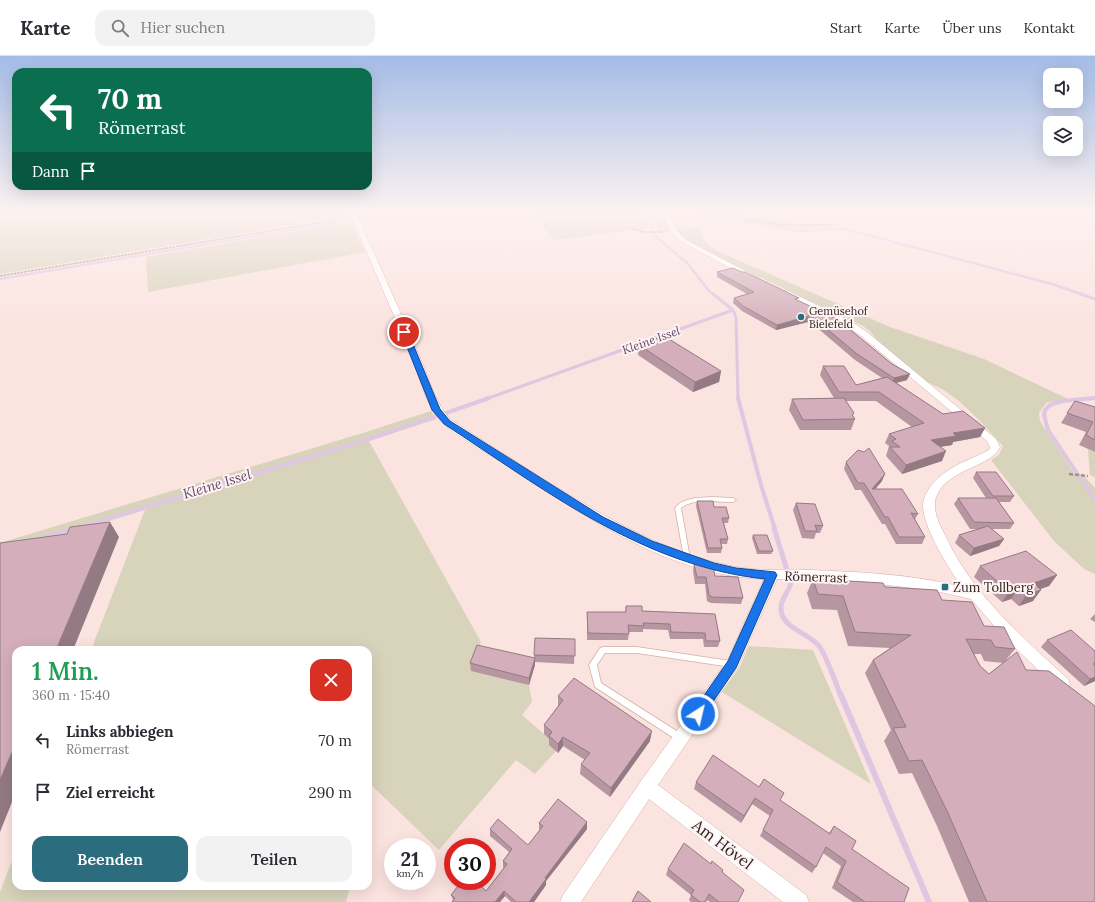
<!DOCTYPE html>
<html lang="de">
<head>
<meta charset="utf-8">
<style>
	body { margin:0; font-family:Lora,serif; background:#f2f2f3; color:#2b2b33; height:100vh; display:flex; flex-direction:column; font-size:15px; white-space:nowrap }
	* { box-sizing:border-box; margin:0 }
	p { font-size:13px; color:#7c7c81 }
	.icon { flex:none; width:22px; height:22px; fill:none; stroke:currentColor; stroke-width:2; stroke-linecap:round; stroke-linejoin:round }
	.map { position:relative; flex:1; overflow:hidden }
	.side { position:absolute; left:12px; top:590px; width:360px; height:244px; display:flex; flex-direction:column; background:#fff; border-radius:12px; box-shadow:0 4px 16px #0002 }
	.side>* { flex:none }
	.hud { position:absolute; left:12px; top:12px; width:360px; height:122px; border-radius:12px; box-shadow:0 4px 16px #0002; background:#0b6e4f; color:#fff; overflow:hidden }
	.fabs { position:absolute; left:1043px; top:12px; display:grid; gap:8px }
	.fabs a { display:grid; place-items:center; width:40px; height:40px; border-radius:8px; background:#fff; box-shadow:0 4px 16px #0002; font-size:20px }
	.speed { position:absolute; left:384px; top:782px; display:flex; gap:8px; font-size:20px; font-weight:700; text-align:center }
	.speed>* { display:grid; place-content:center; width:52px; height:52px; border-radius:50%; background:#fff; box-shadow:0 4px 16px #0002; line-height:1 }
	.speed small { font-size:10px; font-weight:400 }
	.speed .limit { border:6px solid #d22; background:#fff; color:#111 }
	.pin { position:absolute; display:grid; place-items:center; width:34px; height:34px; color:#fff; margin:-17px; border:2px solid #fff; border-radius:50%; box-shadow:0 1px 4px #0007 }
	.me { position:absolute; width:44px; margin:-22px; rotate:35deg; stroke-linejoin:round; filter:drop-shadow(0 0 3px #0008) }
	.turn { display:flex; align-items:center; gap:14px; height:84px; padding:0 20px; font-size:18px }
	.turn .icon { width:52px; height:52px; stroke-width:2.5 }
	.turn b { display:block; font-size:28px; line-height:34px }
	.then { display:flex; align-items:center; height:38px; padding:0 20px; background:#0003; gap:8px; font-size:15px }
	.round { display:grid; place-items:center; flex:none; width:42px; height:42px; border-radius:12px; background:#f2f2f3 }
	.head { display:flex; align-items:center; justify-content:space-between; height:68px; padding:0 20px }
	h1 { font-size:24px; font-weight:600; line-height:30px; color:#1e9e55 }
	.action { display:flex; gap:8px; margin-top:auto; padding:8px 20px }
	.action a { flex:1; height:46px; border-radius:12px; background:#2b6c7f; color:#fff; font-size:16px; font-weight:600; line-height:46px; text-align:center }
	.action a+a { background:#f2f2f3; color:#2b2b33 }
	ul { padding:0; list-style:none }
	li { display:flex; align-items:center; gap:12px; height:52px; padding:0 20px }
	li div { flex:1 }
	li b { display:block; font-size:15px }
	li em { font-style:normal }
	header { display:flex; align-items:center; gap:24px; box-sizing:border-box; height:56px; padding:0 20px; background:#fff; border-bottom:1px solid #e1e1e2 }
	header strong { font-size:19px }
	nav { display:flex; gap:22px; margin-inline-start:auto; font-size:14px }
	.search { width:280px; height:36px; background:#f2f2f3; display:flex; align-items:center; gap:10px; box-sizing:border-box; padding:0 14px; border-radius:12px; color:#7c7c81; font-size:15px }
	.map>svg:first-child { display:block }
	.green { fill:#d8d3bb }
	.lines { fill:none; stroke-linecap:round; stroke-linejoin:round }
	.stream-far4 { stroke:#dfc7e2; stroke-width:2.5 }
	.stream-far3 { stroke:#dfc7e2; stroke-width:3 }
	.stream-far2 { stroke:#dfc7e2; stroke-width:4 }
	.stream-far1 { stroke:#dfc7e2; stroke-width:5 }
	.stream { stroke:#dfc7e2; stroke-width:6 }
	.service-casing { stroke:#d6afa8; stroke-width:1.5 }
	.minor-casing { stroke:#d6afa8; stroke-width:1 }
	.path-far1 { stroke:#a28e8b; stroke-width:1.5; stroke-dasharray:2.5 1; stroke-linecap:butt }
	.path { stroke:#a28e8b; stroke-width:2.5; stroke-dasharray:4 2; stroke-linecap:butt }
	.service { fill:#fff; fill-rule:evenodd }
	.minor { fill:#fff; fill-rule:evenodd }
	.wall { fill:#b696a1; fill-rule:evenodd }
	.shaded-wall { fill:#947a83 }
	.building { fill:#d4afbb; stroke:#947a83 }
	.route { fill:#1a73e8; stroke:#114b97 }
	.poi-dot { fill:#2b6c7f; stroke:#fdf4f3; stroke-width:1.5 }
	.labels { text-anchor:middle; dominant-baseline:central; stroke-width:4; stroke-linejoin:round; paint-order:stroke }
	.far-poi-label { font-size:11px; fill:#312320; stroke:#fdf4f3; text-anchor:start }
	.far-water-label { font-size:12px; font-style:italic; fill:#65436a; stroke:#fdf4f3 }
	.street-label { font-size:13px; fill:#312320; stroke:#fdf4f3 }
	.poi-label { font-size:13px; fill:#312320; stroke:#fdf4f3; text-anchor:start }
	.water-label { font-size:14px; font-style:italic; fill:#65436a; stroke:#fdf4f3 }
	.near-street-label { font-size:16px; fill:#312320; stroke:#fdf4f3 }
</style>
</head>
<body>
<header>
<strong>Karte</strong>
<div class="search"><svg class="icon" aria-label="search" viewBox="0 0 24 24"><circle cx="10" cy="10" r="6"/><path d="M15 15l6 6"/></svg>Hier suchen</div>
<nav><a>Start</a><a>Karte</a><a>Über uns</a><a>Kontakt</a></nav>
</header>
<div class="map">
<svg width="1095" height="846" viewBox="0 0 1095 846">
	<rect width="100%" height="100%" fill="#fbe3df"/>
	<g class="green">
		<path d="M0,157h349l2,2 -351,59z"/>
		<path d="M530,157h115l4,15 -94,12z"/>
		<path d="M653,157h8l9,19 -12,-1z"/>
		<path d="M688,157h40l68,11 35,-1 6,4 -36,3z"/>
		<path d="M351,166l14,30 -217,40 -2,-35z"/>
		<path d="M674,169l27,4c0,14 11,18 21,24l168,74 94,32 84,40 -22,4 -7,10 1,8 36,55 9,1 10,11v86l-11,-5 -30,-28 -63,-81 8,-5 4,-9 -25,-27 -18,-17 -16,-12 -17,-8 -50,-42 -7,-9 -7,-5 -159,-75c-13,-8 -23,-13 -30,-26z"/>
		<path d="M431,355l5,8 -67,22 112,201 -3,10 51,33 3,17 -10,13 30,26 4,10 -21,23 -19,-14 -77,90 -70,-67 -1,1v-134h-277l54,-140 -145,44v-11l366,-111z"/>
		<path d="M1088,393l7,3v25l-5,-2z"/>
		<path d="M749,590l64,4 58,134 -149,-92 18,-25z"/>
		<path d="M16,794v36h334l-4,16h-346v-10z"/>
	</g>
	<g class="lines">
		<g class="stream-far4">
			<path d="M650,157l4,22 34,29 21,27 5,4"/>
			<path d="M685,157l115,18 45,-2 207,55 32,11"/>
			<path d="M0,159l22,-2"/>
			<path d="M0,223l351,-59"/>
		</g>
		<g class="stream-far3">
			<path d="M1081,238l14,5"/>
			<path d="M733,254l3,7 2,82"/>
			<path d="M486,343l247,-89 -20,-16"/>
			<path d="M1088,343l7,-1"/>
		</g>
		<g class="stream-far2">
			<path d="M738,342l23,87 14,44"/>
			<path d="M1095,342l-33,3 -12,4 -5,5 -1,5 4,15 47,70"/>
			<path d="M443,358l46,-16"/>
			<path d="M81,471l288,-88 65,-22"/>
		</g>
		<g class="stream-far1">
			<path d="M774,472l17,55c-2,8 -9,15 -10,23 -2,22 27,26 38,40 8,11 16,35 21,48"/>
			<path d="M44,482l28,-9"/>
		</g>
		<path class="stream" d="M840,637l89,209"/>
		<defs>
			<g id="service">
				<path d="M695,442l17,-1 21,1 3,2 -3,2c-15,0 -41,-4 -52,6l9,50 -1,2h-4l-1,-2 -9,-50c5,-7 12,-8 20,-10z"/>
				<path d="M603,591h34l94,14 3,1 1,2 -1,2 -3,1 -94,-14h-32l-8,12 4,18 82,52 1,3 -1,3 -3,1 -85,-55 -6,-22 11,-17z"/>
			</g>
			<g id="minor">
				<path d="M350,157h6c22,49 44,98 65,147 9,21 14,43 30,60 31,20 62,40 94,60 60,37 121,74 191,87 24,4 49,3 73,3 51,2 103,4 153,17 -13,-18 -40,-61 -39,-83 1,-10 8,-19 15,-26 14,-13 34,-19 51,-28l1,-3 -3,-6 -126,-105 -15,-10 -65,-33 4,-2h3l64,31 15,10 129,107 4,8c-7,19 -52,22 -63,48 -6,13 2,29 8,40 27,59 76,101 123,144l2,5 -2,5 -5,2 -5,-2 -55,-53 -32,-37 -40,-9 -44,-5 -110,-6 -40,90 -79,116 148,110 3,7h-26l-134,-103 -68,103h-21l3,-7 78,-114 86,-120 37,-82c-98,-3 -183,-66 -262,-117 -16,-10 -53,-30 -64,-44 -13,-17 -17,-38 -25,-58 -21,-49 -42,-98 -63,-147z"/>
				<path d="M662,157h6l10,19 8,8 73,38 -4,2h-3l-70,-38 -10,-9z"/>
			</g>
		</defs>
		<use href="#service" class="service-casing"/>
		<use href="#minor" class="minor-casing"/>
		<g class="path-far1">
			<path d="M703,157l81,12h48"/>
			<path d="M633,173l11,3h20"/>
			<path d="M0,220l347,-58"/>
		</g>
		<path class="path" d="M1069,418l19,2"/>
		<use href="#service" class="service"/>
		<use href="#minor" class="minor"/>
	</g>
	<g class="wall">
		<path d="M717,216l81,29 109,79 -11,3 47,31 42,14 -5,9 -27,5 -1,3 -12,2 2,14 -40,13 -16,-18 3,-10 -4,-3 4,-9 23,-7 -36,-26h-30l8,12 -1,3 2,3 -4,11h-51l-11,-20 3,-11 42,-1 -14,-23 3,-9 33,19 26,-7 -27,-18 -47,-40v2l-32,8 -34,-19 -9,-8 1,-5 13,-4 -30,-17z"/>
		<path d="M639,289l82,26 -2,11 -26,10 -55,-37z"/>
		<path d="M1075,345l20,6v45l-16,-7 7,-13 -25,-9z"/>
		<path d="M846,406l36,19 -7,8 43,25 -3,5 10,18 -3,7h-26l-11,-20h-3l-21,-34h-6l-11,-21z"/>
		<path d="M976,416l38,24 -4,6h-11l15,21 -4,6h-18l12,10 -5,7 -29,10 -15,-13 4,-8 21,-6h-10l-16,-25 4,-6h28l-13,-20z"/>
		<path d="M697,445l17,6 15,11 -1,5h-4l4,16 -1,5h-6l1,4 -1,5h-14l-11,-47z"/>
		<path d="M796,447l27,23 -3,7h-4l-2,6 -12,-1 -9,-28z"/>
		<path d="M753,479l20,16 -2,3h-14l-5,-16z"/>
		<path d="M694,508l21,12 28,22 -2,6 -30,-1 -4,-2 -2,-17h-10l-2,-13z"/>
		<path d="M980,510l77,9 -8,11 -9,3 -7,12 -14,5 -8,-7 -9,3 -28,-25z"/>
		<path d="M813,523l72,8 57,13 42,26 31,23 -9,11 89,242h-126l-32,-76 -25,-53 -13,1 -15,-33 7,-11 -26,-57 8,-13 17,-12 -42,-2 -11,-36 -25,-1 -5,-16zM974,598h7l3,7 19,2 -14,11 -9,-8z"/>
		<path d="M626,550l16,5 73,3 5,27 -2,6h-14l-1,-8h-33l-2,-9 -25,-1v3h-14l-1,8h-41v-28h38z"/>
		<path d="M1095,558v8l-5,-3z"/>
		<path d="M575,583l-1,25 -39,-2v3l-6,20 -58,-14 -1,-8 64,-5v-3z"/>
		<path d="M1047,584l48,41 -11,5 -43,-39z"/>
		<path d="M558,640l92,45 -40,56 -30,-23 1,-10 4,-4 -22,-14 -5,7 -9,-8v-6l-5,-5v-9l14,-19z"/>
		<path d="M696,726l84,19 49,32 5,-7 18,23 52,53h-51l-21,-14 9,-22 -18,-13 -7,14 -4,6 -52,-37 10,-20 -18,-12 -11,19 -47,-34z"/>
		<path d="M587,766v7l-41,52v4l-12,17h-23l-6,-6 -5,6h-48l1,-2 -2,-5 35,-4 18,-23 -1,-1v-6l6,-9 -19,-16v-7l38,16 12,-15 -1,-1v-6z"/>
		<path d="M668,813l54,4 16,29h-28l-3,-2 -1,2h-15l-2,-2 2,-5 -25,-20z"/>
	</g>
	<g class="shaded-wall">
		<path d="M809,260l-1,6 -32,8 1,-5z"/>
		<path d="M721,315l-2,11 -26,10 2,-10z"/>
		<path d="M910,318l-3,6 -15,4 2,-6z"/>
		<path d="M985,372l-5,9 -27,5 -1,3 -26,4 5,-9 22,-7z"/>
		<path d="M946,395l-4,10 -40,13 4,-9z"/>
		<path d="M885,418l-3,7 -11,13 1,-5z"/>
		<path d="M110,466l9,15 -46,113h-17z"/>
		<path d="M1004,483l-5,7 -29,10 4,-8z"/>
		<path d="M1057,519l-8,11 -23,8 8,-11z"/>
		<path d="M1019,532l-8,11 -9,3 7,-10z"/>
		<path d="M1041,534l-8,11 -14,5 7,-11z"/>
		<path d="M535,602v7l-6,20v-7z"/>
		<path d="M1095,621v4l-11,5 6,-7z"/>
		<path d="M652,675l-2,10 -40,56 1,-9z"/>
		<path d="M563,681v9l-5,7v-9z"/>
		<path d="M16,687v49l-16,40v-52z"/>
		<path d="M755,742l-3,6 -11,19 3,-7z"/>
		<path d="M587,766v7l-41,52v4l-12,17h-5l16,-24z"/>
		<path d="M504,835l1,5 -5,6h-5z"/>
	</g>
	<g class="building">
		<path d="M733,212l9,4h3l54,26 -4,1 42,20 55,45 18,10 -16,4 -37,-24 -49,-41 1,3 -32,9 -34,-19 -9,-8 20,-6 -37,-20z"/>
		<path d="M664,280l57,35 -26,11 -56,-37z"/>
		<path d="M823,310h21l12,19 31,-8 56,37 20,-3 22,17 -32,5 3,3 -25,4 15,11 -40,14 -16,-18h10l-8,-6 4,-2 -7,-5 35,-11 -45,-31h-40z"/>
		<path d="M844,342l10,15 -2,2 3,4 -52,1 -11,-21z"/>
		<path d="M1075,345l20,6v33l-9,-5 7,-13 -26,-9z"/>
		<path d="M869,392l16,26 -13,15h30l16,25 -7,-1 14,24h-26l-11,-20h-3l-21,-34h-6l-12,-21 12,-12 6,2z"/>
		<path d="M976,416h20l18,24h-21z"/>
		<path d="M958,442h38l18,25 -40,-1z"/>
		<path d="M697,445h16l1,6h12l3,11h-7l6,21h-8l2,9h-14z"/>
		<path d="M796,447l19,1 8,22 -8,-1 2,6h-12z"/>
		<path d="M110,466l-54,128h-40v93l-16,37v-237l67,-9 3,-7z"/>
		<path d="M988,470l16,13 -30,9 -15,-13z"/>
		<path d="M753,479h14l6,16h-14z"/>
		<path d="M1026,495l31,24 -23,8 7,7 -15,5 -7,-7 -10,4 -29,-26z"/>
		<path d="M694,508l19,2 2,10 23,1 5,21 -31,-1 -3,-2 -3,-18h-9z"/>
		<path d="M813,523l70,4 2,4 52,3 5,10 30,2 12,24 20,1 11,22 -20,-2 -4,-7 -25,-1 14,27 9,8 28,-22 9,18 23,1 46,35v196h-108l-39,-89 -26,-53 -13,1 -16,-33 13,-1 -33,-67 38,-25 -56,-3 -12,-36 -25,-2z"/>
		<path d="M626,550h16v5l73,3 5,27h-14l-1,-8 -34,-1 -1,-8 -27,-1 1,3 -16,-1 1,9 -41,-1 -1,-21h39z"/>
		<path d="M1071,574l24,21v12l-2,1 2,1v12l-5,2 -43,-39z"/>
		<path d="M535,582l40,1v17l-41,-1z"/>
		<path d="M477,589l58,13 -6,20 -59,-15z"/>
		<path d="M574,622l78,53 -41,57 -30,-24 9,-11 -27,-16 -5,7 -9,-8 3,-4 -8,-7 19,-25 -5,-4z"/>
		<path d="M713,699l46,32 5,-8 20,14 -4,7 50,34 4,-8 22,15 -4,8 57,39 -5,14h-39l-28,-20 9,-21 -20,-14 -10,20 -53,-37 10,-20 -18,-12 -11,18 -48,-34z"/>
		<path d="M558,743l29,23 -42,56 1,1 -17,23h-13l-12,-11 -9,11h-43l3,-4 -4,-3 11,-14h14l10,10 21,-27 -4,-3 9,-12 -22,-20 8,-10 30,26 15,-19 -4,-3z"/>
		<path d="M684,787l27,21 1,-3 11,9 -1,2 22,18 -6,12h-19l-10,-8 -4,8h-5l-9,-7 3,-5 -26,-21z"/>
		<path d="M638,835l13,11h-19z"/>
	</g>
	<linearGradient id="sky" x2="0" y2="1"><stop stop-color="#a4bce6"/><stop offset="0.57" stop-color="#fdf2f1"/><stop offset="1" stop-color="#fdf2f1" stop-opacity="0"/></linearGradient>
	<rect width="1095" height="275" fill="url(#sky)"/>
	<path class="route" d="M402,274l6,2 32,77 10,12 153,96 49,24 62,22 22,5 39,4 2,3 -41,93 -34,50 -4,2 -5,-2 -2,-4 37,-53 37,-82c-123,-13 -221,-90 -321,-155l-12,-14 -31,-78z"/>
	<g class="poi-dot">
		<circle cx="801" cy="261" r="4"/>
		<rect x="941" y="527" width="8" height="8" rx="2"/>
	</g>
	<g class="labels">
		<g class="far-poi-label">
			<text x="809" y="255">Gemüsehof<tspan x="809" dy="13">Bielefeld</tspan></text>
		</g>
		<g class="far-water-label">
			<text transform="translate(651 284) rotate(-20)">Kleine Issel</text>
		</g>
		<g class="street-label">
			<text transform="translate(816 521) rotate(2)">Römerrast</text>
		</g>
		<g class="poi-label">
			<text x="953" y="531">Zum Tollberg</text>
		</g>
		<g class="water-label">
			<text transform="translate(217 428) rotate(-17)">Kleine Issel</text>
		</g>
		<g class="near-street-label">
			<text transform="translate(723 788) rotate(37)">Am Hövel</text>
		</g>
	</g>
</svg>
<div class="fabs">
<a><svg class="icon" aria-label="sound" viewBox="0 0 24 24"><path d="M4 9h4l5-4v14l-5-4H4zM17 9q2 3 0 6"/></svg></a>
<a><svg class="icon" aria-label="layers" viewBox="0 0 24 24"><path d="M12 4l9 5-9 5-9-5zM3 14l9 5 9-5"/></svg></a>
</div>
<div class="speed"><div>21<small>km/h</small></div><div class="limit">30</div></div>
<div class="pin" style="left:404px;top:276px;background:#d93025"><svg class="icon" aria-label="arrive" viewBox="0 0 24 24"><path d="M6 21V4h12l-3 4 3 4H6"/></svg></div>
<svg class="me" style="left:698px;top:658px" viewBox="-20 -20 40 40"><circle r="17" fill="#1a73e8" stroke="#fff" stroke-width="3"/><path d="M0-11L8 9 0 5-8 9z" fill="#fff"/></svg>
<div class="hud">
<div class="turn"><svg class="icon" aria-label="left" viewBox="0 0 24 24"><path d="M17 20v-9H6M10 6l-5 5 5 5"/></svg><div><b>70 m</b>Römerrast</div></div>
<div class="then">Dann<svg class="icon" aria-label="arrive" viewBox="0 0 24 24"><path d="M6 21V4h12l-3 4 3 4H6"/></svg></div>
</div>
<section class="side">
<div class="head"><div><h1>1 Min.</h1><p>360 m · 15:40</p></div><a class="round" style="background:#d93025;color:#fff"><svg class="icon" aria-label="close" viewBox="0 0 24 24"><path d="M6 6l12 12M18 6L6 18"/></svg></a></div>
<ul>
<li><svg class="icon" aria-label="left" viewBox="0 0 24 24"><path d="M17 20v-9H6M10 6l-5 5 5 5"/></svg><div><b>Links abbiegen</b><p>Römerrast</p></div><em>70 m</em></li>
<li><svg class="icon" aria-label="arrive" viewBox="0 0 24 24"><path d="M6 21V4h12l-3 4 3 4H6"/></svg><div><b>Ziel erreicht</b></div><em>290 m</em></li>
</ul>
<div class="action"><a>Beenden</a><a>Teilen</a></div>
</section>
</div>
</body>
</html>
